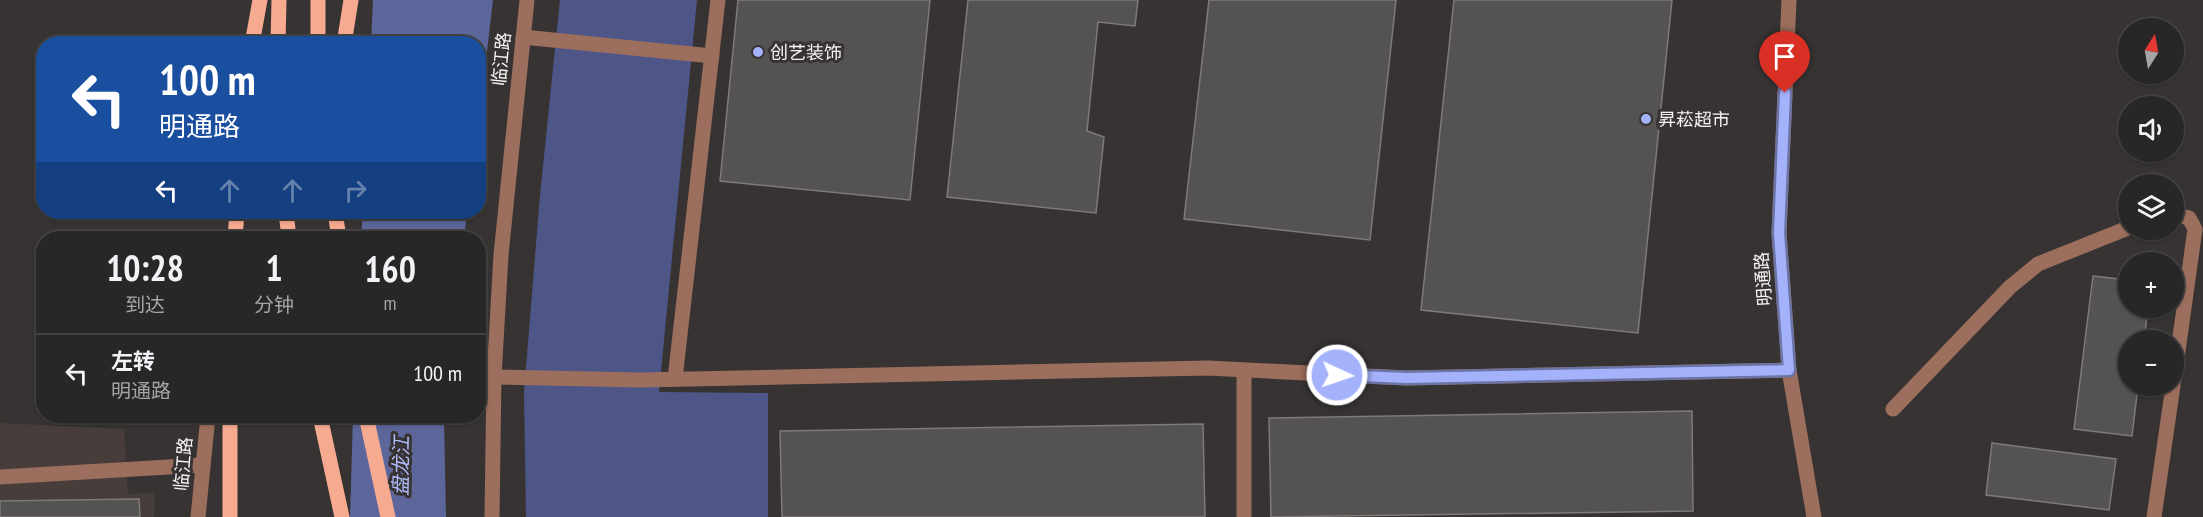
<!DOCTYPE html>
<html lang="zh">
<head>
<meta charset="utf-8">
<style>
	body { margin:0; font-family:"PT Sans Narrow","Noto Sans SC",sans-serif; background:#302e2e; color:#f1f3f6; height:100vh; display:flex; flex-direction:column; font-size:22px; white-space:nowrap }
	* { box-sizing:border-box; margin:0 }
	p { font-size:20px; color:#a5a5a7 }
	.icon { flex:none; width:33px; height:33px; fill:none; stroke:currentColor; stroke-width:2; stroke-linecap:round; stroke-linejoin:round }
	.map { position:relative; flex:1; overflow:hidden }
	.sheet { position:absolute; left:36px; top:231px; width:450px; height:192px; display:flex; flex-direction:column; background:#282626; border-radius:24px; box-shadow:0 2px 4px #0004,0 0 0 2px #444343 }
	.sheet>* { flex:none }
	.banner { position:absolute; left:36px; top:36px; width:450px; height:183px; border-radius:24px; box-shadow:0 2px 4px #0004,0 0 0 2px #444343; background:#1a4fa0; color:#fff; overflow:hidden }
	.needle { width:39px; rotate:11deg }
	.tools { position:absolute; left:2118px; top:18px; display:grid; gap:12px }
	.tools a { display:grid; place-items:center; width:66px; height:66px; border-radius:50%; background:#282626; box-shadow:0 2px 4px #0004,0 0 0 2px #444343; font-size:30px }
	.pin { position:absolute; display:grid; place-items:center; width:51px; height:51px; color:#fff; margin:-62px -26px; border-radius:50% 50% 50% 0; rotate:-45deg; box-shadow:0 0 6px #0007 }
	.pin .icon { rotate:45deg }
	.me { position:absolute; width:66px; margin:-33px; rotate:93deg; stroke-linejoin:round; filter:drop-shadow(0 0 4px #0008) }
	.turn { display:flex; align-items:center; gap:21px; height:126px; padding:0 24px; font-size:27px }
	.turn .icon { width:78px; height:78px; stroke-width:2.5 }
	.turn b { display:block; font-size:42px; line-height:51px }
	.lanes { display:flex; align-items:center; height:57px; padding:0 24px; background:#0003; justify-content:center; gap:30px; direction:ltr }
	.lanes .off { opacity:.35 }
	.eta { display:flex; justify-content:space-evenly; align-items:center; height:102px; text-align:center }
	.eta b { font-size:36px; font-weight:600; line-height:42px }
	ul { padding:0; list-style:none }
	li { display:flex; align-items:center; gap:18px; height:78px; padding:0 24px; border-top:2px solid #444343 }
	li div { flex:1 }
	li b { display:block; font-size:22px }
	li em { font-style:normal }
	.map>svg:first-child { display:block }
	.built { fill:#473e3b }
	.forest { fill:#4e5688 }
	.water { fill:#5d669a }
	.building { fill:#555352; stroke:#7d7a79; stroke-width:1.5 }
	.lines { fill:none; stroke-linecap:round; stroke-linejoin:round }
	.minor { stroke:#9c6e5d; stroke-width:15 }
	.major { stroke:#f6ab90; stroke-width:15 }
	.route-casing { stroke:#6b74a4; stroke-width:15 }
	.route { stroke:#a4b2fc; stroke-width:10 }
	.poi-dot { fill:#a4b2fc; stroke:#363332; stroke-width:2 }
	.labels { text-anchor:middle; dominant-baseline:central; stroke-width:6; stroke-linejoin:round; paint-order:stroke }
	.poi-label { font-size:18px; fill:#f4f2f2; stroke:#363332; text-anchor:start }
	.street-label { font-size:18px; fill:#f4f2f2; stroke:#363332 }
	.water-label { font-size:20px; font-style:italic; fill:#b1bdfc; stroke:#363332 }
</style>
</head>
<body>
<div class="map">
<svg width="2203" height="517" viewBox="0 0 2203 517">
	<rect width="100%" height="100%" fill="#363332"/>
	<path class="built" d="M0,423l124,6 4,65 27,-1 -1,24h-154z"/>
	<path class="forest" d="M560,0h137l-38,392 109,1v124h-242l-2,-125 16,-197z"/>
	<g class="water">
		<path d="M373,0h120l-14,120 -1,-76 -107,-1z"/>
		<path d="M363,212h104l-3,26h-103z"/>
		<path d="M353,416h91l2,101h-96z"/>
	</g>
	<g class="building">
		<path d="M738,0h192l-20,200 -190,-19z"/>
		<path d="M968,0h170l-3,26 -37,-4 -11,109 17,6 -8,76 -149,-16z"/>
		<path d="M1209,0h187l-26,240 -186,-21z"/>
		<path d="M1454,0h218l-34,333 -217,-23z"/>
		<path d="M2093,276l35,4v28h20l-4,32h-16v46h10l-6,50 -58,-7z"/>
		<path d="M1692,411l1,100 -422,6 -2,-99z"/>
		<path d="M1203,424l2,93h-423l-2,-86z"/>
		<path d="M1992,443l124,16 -7,51 -123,-15z"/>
		<path d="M139,499l1,18h-140v-16z"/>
	</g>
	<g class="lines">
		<g class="minor">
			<path d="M1789,0l-10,233 10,137 25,147"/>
			<path d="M523,37l189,19"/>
			<path d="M2174,214l15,4 6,11 -21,151"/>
			<path d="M1244,370v147"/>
			<path d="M494,377l146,3 568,-12 199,10 382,-8"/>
			<path d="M675,379l43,-379"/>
			<path d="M1893,409l117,-122 28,-23 90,-36"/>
			<path d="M0,477l202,-12"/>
			<path d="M198,517l10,-101"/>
			<path d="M492,517l2,-140 7,-122 26,-255"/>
			<path d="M2154,517l19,-131"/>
		</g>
		<g class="major">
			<path d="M252,44l8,-44"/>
			<path d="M278,44l1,-44"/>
			<path d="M318,44v-44"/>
			<path d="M344,44l7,-44"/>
			<path d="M286,212l3,26"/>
			<path d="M335,212l4,26"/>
			<path d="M235,238l2,-26"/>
			<path d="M230,416v101"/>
			<path d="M320,416l22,101"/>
			<path d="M366,416l22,101"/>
		</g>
	</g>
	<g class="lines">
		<defs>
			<path id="route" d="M1337,375l70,3 382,-8 -10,-137 6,-140"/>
		</defs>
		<use href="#route" class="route-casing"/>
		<use href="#route" class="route"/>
	</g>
	<g class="poi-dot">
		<circle cx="758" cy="52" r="6"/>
		<circle cx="1646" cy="119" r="6"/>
	</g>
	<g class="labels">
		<g class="poi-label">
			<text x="770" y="52">创艺装饰</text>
			<text x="1658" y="119">昇菘超市</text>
		</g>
		<g class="street-label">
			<text transform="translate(501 59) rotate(-84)">临江路</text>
			<text transform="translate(1763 279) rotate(-94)">明通路</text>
			<text transform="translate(183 464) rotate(-85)">临江路</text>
		</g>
		<g class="water-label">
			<text transform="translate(401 466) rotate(-89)">盘龙江</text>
		</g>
	</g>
</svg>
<div class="tools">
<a><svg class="needle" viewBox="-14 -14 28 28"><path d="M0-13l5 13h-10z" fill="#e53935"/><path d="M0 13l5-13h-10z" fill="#a5a5a7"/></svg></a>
<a><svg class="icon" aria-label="sound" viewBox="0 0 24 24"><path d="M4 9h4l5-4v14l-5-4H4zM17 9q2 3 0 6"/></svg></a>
<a><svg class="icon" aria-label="layers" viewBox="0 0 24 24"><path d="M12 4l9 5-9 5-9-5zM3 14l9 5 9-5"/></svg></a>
<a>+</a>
<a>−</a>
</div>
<div class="pin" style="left:1785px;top:93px;background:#d93025"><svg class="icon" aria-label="arrive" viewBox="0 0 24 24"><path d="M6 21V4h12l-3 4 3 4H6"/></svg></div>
<svg class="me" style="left:1337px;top:375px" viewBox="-20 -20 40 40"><circle r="17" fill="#a4b2fc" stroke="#fff" stroke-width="3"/><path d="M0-11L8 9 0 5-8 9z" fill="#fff"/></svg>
<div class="banner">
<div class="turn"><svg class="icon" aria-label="left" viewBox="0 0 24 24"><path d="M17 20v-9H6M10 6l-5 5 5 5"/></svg><div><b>100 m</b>明通路</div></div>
<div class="lanes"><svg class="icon" aria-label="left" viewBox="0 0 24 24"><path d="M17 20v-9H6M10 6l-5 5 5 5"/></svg><svg class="icon off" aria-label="ahead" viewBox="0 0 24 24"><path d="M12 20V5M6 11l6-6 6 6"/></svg><svg class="icon off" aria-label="ahead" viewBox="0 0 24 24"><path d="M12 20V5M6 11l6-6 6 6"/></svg><svg class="icon off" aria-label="right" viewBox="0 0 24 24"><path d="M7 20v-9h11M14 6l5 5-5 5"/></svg></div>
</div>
<section class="sheet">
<div class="eta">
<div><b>10:28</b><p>到达</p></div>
<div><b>1</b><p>分钟</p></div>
<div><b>160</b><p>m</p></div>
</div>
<ul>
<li><svg class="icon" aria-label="left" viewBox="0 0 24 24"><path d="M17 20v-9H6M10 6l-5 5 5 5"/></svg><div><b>左转</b><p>明通路</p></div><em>100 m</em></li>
</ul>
</section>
</div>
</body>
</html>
